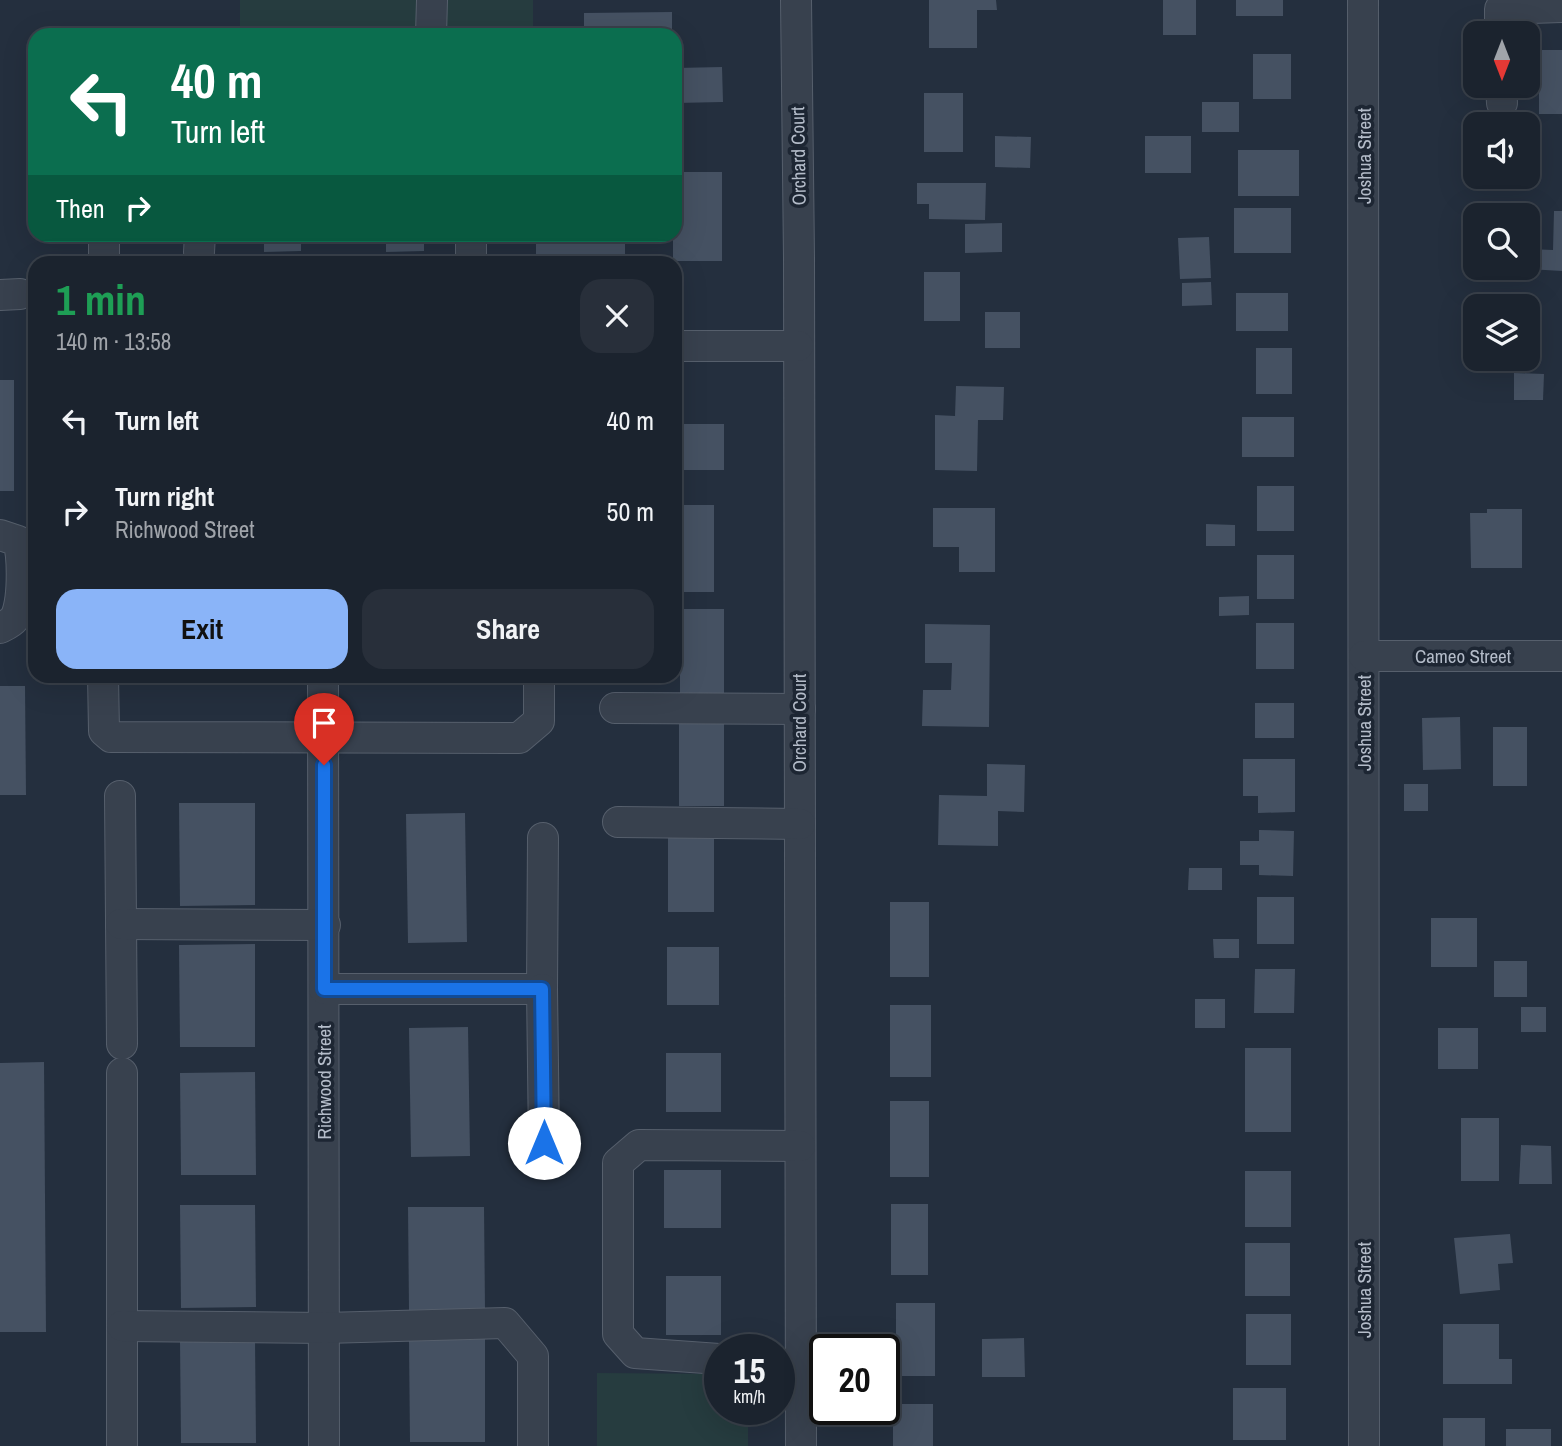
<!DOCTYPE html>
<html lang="en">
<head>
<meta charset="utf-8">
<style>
	body { margin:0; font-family:"Archivo Narrow",sans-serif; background:#282f3a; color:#f1f3f6; height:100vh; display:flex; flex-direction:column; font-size:26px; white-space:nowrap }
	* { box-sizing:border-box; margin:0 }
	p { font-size:23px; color:#a0a4aa }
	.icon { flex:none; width:38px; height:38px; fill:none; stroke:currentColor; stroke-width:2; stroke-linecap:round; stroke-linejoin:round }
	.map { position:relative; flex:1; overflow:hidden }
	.details { position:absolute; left:28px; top:256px; width:654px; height:427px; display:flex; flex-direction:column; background:#1b232e; border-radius:21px; box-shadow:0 7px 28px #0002,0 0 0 2px #39404a }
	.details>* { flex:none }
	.guide { position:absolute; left:28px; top:28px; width:654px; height:214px; border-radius:21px; box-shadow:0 7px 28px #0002,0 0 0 2px #39404a; background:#0b6e4f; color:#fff; overflow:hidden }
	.needle { width:46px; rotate:180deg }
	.controls { position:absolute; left:1463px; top:21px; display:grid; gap:14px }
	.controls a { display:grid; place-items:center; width:77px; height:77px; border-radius:14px; background:#1b232e; box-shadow:0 7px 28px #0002,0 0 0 2px #39404a; font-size:35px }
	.speed { position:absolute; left:704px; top:1334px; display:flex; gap:14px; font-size:35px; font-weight:700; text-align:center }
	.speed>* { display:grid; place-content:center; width:91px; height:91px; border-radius:50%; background:#1b232e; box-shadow:0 7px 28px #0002,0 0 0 2px #39404a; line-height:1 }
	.speed small { font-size:18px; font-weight:400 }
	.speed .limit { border:4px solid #111; border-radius:10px; background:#fff; color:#111 }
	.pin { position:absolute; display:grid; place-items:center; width:60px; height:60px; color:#fff; margin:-72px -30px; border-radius:50% 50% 50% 0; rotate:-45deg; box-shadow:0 0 7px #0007 }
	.pin .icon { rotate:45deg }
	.me { position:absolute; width:77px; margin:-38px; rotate:0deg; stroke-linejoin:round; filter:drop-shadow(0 0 5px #0008) }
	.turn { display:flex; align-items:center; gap:24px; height:147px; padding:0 28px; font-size:32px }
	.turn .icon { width:91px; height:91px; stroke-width:2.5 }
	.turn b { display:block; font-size:49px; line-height:60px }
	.then { display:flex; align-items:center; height:66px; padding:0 28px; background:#0003; gap:14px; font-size:26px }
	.round { display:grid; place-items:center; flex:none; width:74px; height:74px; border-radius:21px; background:#282f3a }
	.head { display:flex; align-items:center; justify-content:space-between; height:119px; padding:0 28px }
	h1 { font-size:42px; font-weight:700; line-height:52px; color:#1e9e55 }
	.action { display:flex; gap:14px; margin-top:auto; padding:14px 28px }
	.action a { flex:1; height:80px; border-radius:21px; background:#8ab4f8; color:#111; font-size:28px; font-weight:700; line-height:80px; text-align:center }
	.action a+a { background:#282f3a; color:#f1f3f6 }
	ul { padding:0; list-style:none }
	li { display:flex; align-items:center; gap:21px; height:91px; padding:0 28px }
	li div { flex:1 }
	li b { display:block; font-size:26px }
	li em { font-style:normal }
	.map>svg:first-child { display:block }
	.green { fill:#263c3f }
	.building { fill:#455162 }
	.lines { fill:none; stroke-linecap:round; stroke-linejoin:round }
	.minor-casing { stroke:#565f6c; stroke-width:32 }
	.minor { stroke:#38414e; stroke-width:30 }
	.route-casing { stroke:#114b97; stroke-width:18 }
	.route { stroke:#1a73e8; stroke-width:12 }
	.labels { text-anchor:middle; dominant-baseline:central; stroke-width:7; stroke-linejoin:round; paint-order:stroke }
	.street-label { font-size:19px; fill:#b4bcc9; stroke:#1d2633 }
</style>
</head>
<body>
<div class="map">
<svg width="1562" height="1446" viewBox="0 0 1562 1446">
	<rect width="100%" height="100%" fill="#242f3e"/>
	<g class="green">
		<rect x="240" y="0" width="293" height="35"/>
		<path d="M597,1373l122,1v35h29v37h-151z"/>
	</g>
	<g class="building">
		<path d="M929,0h67l1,10h-20v38h-48z"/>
		<rect x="1163" y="0" width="33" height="35"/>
		<rect x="1236" y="0" width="47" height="16"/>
		<path d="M672,12v23h-88v-22z"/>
		<rect x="1539" y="50" width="23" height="64"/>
		<rect x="1253" y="54" width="38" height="45"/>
		<path d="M722,67l1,35 -47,1v-35z"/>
		<rect x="924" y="93" width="39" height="59"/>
		<rect x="1202" y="102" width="37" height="30"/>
		<path d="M995,136l36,1 -1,31 -35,-1z"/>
		<rect x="1145" y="136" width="46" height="37"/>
		<rect x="1238" y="150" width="61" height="46"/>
		<path d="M676,172h46v89h-49v-27h3z"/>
		<path d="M917,183h69l-1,37 -56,-1v-15h-12z"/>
		<rect x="1234" y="208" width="57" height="45"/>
		<path d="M1554,211h8v60l-34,-2v-20l25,1z"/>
		<path d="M1002,223v29l-37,1v-29z"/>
		<path d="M264,234h37v17l-37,1z"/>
		<path d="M386,234h38v17l-38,1z"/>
		<rect x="536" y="234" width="89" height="28"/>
		<path d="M1209,237l2,41 -31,1 -2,-41z"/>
		<rect x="924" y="272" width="36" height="49"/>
		<path d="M1211,282l1,23 -30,1v-23z"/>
		<rect x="1236" y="293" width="52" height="38"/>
		<rect x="985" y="312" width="35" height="36"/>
		<rect x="1471" y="322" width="4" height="37"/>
		<rect x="1528" y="322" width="4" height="37"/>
		<rect x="1256" y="348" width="36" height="46"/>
		<path d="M1514,373l30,1 -1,26h-29z"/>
		<rect x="0" y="380" width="14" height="111"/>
		<path d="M956,386l48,1 -1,33h-25l-1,51 -42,-1v-55l20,1z"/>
		<rect x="1242" y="417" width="52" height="40"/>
		<rect x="676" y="424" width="48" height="46"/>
		<rect x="1257" y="486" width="37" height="45"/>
		<rect x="676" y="505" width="38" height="87"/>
		<path d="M933,508h62v64h-36v-25h-26z"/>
		<path d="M1487,509h35v59h-51l-1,-55h17z"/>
		<path d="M1206,524l29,1v21h-29z"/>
		<rect x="1257" y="555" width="37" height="44"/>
		<path d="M1249,596v19l-30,1v-19z"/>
		<rect x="680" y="609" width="44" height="84"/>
		<rect x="1256" y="623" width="38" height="46"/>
		<path d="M925,624l65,1 -1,102 -67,-1 1,-36h28l1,-27h-27z"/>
		<path d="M0,686h25l1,109h-26z"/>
		<rect x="1255" y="703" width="39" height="35"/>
		<path d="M1460,717l1,52 -38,1 -1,-52z"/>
		<rect x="679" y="721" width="45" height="85"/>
		<rect x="1493" y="727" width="34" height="59"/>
		<path d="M1243,759h52v53l-37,1v-17h-15z"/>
		<path d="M987,764l38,1 -1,47 -26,-1v35l-60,-1 1,-50 48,1z"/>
		<rect x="1404" y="784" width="24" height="27"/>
		<path d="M179,803h76v102l-75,1z"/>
		<path d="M465,813l2,129 -59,1 -2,-129z"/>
		<rect x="668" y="827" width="46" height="85"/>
		<path d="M1259,830l35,1 -1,45 -34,-1v-10h-19v-24h19z"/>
		<path d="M1189,868h33v22h-34z"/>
		<rect x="1257" y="897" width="37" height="47"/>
		<rect x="890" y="902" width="39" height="75"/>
		<rect x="1431" y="918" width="46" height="49"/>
		<path d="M1213,939h26v19h-25z"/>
		<path d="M255,944v103h-75l-1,-102z"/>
		<rect x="667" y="947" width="52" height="58"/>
		<rect x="1494" y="961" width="33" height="36"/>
		<path d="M1255,969h40l-1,44h-40z"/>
		<rect x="1195" y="999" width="30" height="29"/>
		<rect x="890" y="1005" width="41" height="72"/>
		<rect x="1521" y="1007" width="25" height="25"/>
		<path d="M468,1027l2,129 -59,1 -2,-129z"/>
		<rect x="1438" y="1028" width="40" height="41"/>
		<rect x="1245" y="1048" width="46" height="84"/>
		<rect x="666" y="1053" width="55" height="59"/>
		<path d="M44,1062l2,270h-46v-269z"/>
		<path d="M255,1072l1,103h-75l-1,-102z"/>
		<rect x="890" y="1101" width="39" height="76"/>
		<rect x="1461" y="1118" width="38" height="63"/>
		<path d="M1521,1145l30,1 1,38h-33z"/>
		<rect x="664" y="1170" width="57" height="58"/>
		<rect x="1245" y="1171" width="46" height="56"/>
		<rect x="891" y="1204" width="37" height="71"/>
		<path d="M180,1205h75l1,102 -75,1z"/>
		<path d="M408,1207h76l1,102 -76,1z"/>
		<path d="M1510,1234l3,29 -15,1 2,26 -40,4 -6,-56z"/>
		<rect x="1245" y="1243" width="45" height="53"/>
		<rect x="666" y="1276" width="55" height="59"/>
		<rect x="896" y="1303" width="39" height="73"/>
		<rect x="1246" y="1314" width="45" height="51"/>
		<path d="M1443,1324h56v35h13v25h-69z"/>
		<path d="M1024,1338l1,39h-43v-38z"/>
		<path d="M485,1339v103h-75l-1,-102z"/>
		<path d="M255,1340l1,103h-75l-1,-102z"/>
		<rect x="1233" y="1388" width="53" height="52"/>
		<rect x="893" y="1404" width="40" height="42"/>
		<rect x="1443" y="1418" width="42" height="28"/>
		<rect x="1506" y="1429" width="45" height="17"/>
	</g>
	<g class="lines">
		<defs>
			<g id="minor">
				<path d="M796,0l3,258 2,1188"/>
				<path d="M1363,0l1,1446"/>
				<path d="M1500,33v-24l62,-2"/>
				<path d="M431,35l1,-35"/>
				<path d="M1501,86l1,17"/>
				<path d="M199,252l1,-18"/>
				<path d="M104,262v-28"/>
				<path d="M471,262v-28"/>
				<path d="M0,295l20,-1"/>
				<path d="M676,346h122"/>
				<path d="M0,535l18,6c5,15 6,65 -4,78 -3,4 -10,7 -14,9"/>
				<path d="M1364,656h198"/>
				<path d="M103,676l1,55 7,6 408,1 20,-17v-45"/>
				<path d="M323,676l1,770"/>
				<path d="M615,708l185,1"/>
				<path d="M120,796l2,248"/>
				<path d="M618,822l182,2"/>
				<path d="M121,924l204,1"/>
				<path d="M324,989h218l1,-151"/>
				<path d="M542,989l2,154"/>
				<path d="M122,1073v373"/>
				<path d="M122,1326l203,2 180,-5 28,33v90"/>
				<path d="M719,1359l-84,-6 -17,-19v-171l21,-18 161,1"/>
			</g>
		</defs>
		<use href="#minor" class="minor-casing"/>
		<use href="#minor" class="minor"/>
	</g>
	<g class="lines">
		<defs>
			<path id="route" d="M324,765v224h218l2,154"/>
		</defs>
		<use href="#route" class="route-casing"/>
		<use href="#route" class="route"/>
	</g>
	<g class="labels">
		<g class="street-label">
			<text transform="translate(798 156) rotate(-91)">Orchard Court</text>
			<text transform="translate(1364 156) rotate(-90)">Joshua Street</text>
			<text x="1463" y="656">Cameo Street</text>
			<text transform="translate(799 723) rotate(-90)">Orchard Court</text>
			<text transform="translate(1364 723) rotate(-90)">Joshua Street</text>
			<text transform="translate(324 1082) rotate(-90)">Richwood Street</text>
			<text transform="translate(1364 1290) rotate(-90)">Joshua Street</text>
		</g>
	</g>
</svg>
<div class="controls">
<a><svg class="needle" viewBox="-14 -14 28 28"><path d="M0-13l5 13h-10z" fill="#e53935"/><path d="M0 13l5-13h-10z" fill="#a0a4aa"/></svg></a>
<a><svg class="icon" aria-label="sound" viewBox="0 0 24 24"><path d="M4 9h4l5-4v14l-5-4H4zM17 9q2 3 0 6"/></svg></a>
<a><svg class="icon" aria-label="search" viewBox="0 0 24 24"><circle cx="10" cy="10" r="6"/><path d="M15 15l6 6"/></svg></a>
<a><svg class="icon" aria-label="layers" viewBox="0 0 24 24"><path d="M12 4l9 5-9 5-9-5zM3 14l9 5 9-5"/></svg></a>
</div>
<div class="speed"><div>15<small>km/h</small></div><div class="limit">20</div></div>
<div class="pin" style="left:324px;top:765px;background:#d93025"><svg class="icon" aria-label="arrive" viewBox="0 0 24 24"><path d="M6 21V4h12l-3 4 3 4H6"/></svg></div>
<svg class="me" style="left:544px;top:1143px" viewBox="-20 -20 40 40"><circle r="19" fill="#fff"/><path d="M0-13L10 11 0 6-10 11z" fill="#1a73e8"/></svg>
<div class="guide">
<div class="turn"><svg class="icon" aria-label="left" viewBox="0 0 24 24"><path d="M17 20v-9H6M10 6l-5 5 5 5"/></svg><div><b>40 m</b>Turn left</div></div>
<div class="then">Then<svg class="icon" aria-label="right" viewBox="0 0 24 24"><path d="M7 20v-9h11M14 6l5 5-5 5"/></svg></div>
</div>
<section class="details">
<div class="head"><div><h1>1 min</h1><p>140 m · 13:58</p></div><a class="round"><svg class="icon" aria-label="close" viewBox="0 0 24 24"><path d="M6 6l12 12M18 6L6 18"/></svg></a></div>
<ul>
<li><svg class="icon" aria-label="left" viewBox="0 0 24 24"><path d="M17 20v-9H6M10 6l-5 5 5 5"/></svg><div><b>Turn left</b></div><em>40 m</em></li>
<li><svg class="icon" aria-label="right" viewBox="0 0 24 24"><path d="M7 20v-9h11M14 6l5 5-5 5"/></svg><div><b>Turn right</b><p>Richwood Street</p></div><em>50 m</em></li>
</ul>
<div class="action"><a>Exit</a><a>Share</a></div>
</section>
</div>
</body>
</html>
